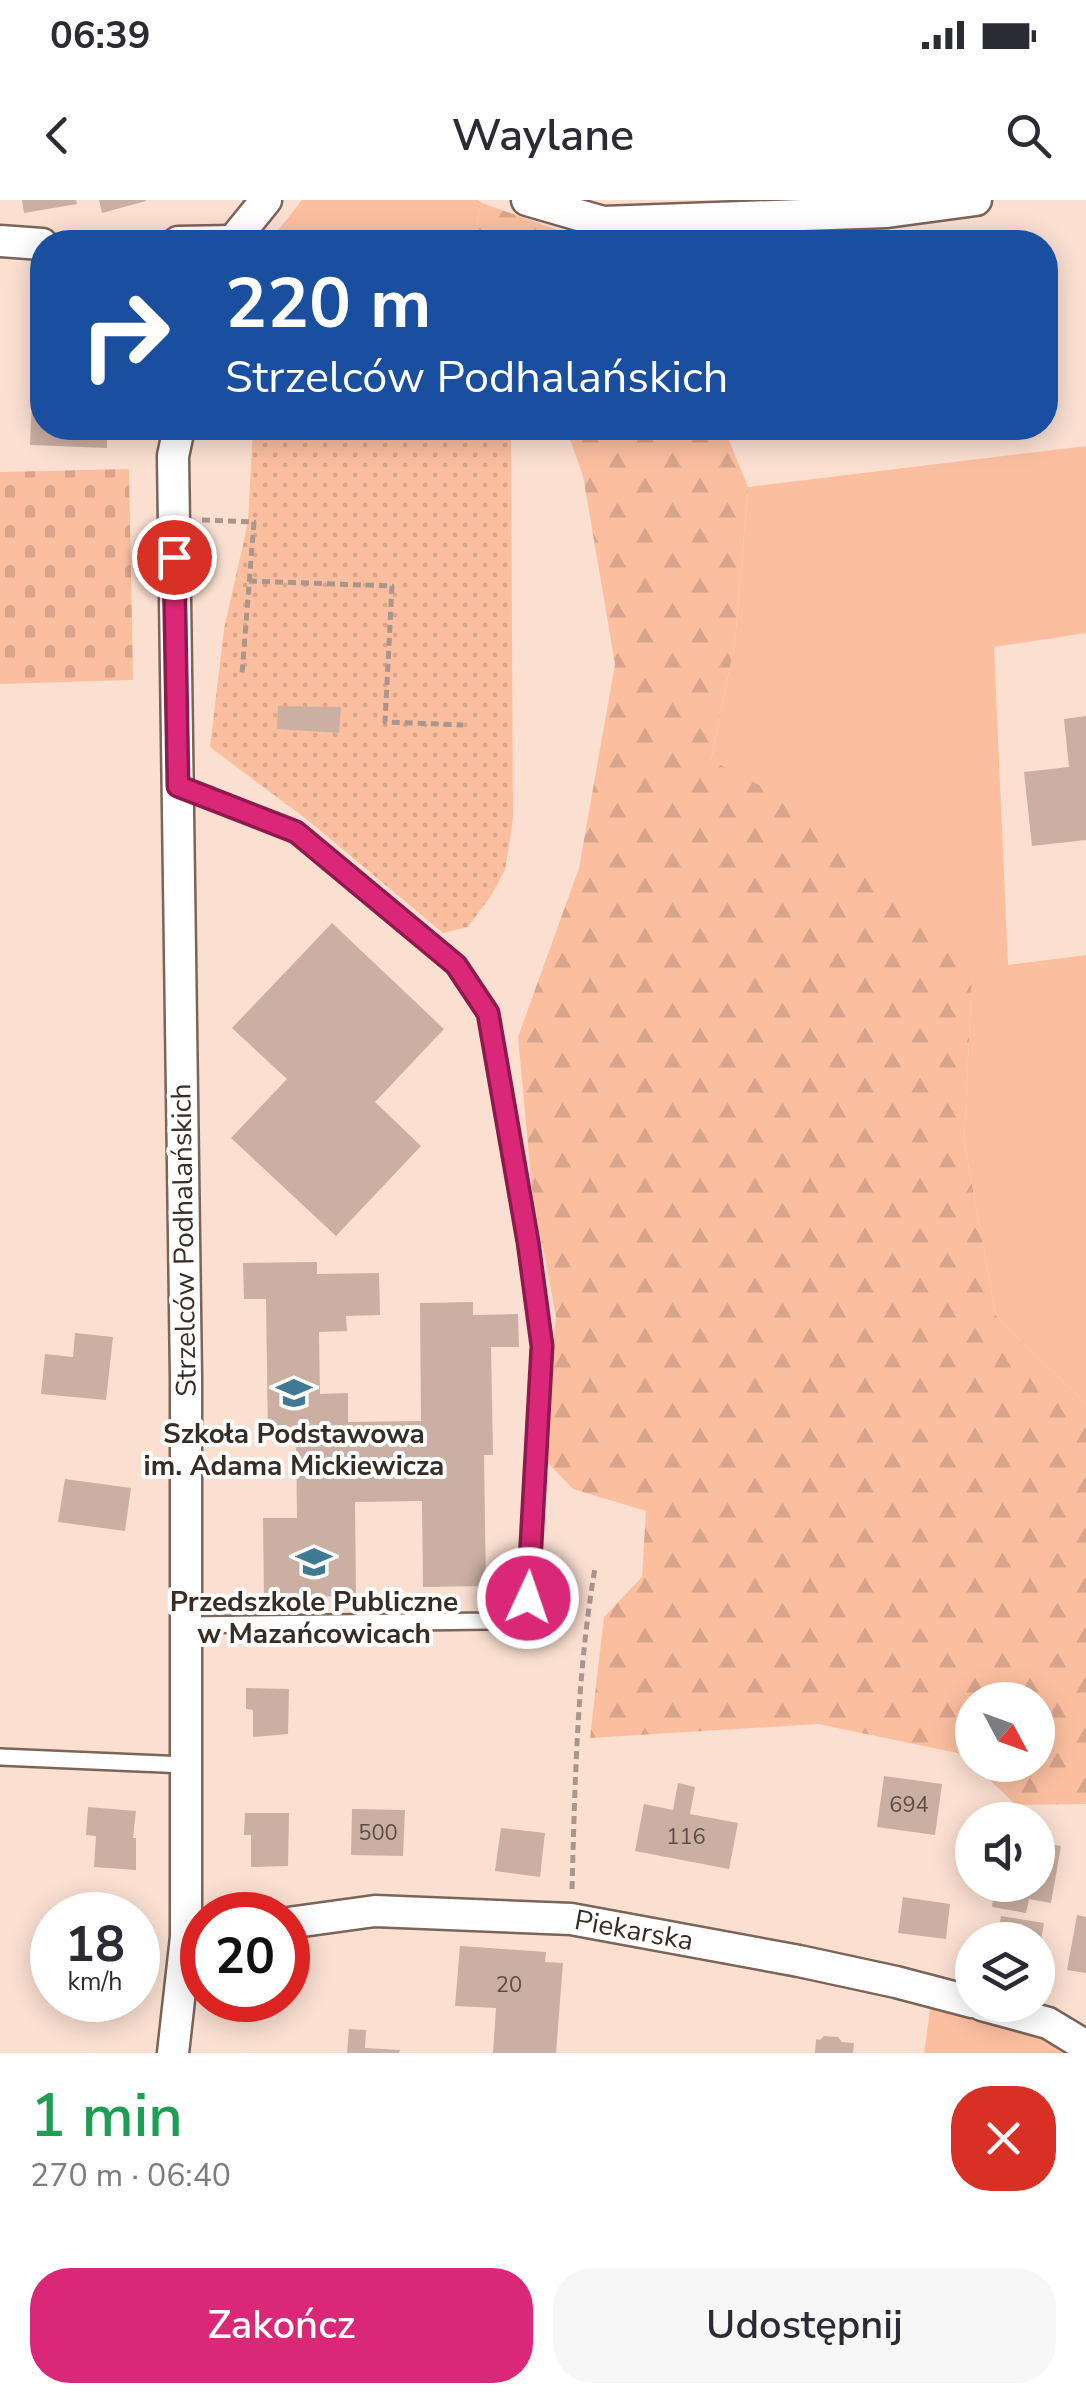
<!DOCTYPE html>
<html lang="pl">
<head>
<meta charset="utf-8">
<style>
	body { margin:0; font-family:"Nunito Sans",sans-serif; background:#f7f7f7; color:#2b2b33; height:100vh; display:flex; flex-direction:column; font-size:38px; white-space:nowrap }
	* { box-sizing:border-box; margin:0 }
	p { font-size:32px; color:#7c7c81 }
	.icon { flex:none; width:55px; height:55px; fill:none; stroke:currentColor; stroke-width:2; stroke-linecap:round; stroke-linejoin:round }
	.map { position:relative; height:1853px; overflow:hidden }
	.side { display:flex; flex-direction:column; background:#fff; flex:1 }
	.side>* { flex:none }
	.top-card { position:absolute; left:30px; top:30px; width:1028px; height:210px; border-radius:40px; box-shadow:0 5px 25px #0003; background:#1a4fa0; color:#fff; overflow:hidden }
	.needle { width:65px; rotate:131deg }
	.fabs { position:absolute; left:955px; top:1482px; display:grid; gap:20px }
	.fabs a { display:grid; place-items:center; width:100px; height:100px; border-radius:50%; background:#fff; box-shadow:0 5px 25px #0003; font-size:50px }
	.speed { position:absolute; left:30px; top:1692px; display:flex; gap:20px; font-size:50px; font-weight:700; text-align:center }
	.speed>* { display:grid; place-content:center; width:130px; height:130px; border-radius:50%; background:#fff; box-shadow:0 5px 25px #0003; line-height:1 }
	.speed small { font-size:25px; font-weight:400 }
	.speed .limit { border:15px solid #d22; background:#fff; color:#111 }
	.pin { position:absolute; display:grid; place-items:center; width:85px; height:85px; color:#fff; margin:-42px; border:5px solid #fff; border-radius:50%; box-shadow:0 2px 10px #0007 }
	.me { position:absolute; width:110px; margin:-55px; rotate:3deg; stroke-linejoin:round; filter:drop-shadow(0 0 8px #0008) }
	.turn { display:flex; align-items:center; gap:35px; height:210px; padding:0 30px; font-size:45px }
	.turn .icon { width:130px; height:130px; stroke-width:2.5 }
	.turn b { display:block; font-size:70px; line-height:85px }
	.round { display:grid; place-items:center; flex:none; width:105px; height:105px; border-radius:40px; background:#f7f7f7 }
	.summary { display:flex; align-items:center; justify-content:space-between; height:170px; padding:0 30px }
	h1 { font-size:60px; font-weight:600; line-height:75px; color:#1e9e55 }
	.button { display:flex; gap:20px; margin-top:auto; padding:20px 30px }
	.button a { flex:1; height:115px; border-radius:40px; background:#db2777; color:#fff; font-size:40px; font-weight:600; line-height:115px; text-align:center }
	.button a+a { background:#f7f7f7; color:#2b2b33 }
	.status { display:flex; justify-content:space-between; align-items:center; height:70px; padding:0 50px; background:#fff; direction:ltr }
	.status svg { height:28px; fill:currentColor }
	header { display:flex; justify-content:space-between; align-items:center; height:130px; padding:0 30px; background:#fff; font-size:45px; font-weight:600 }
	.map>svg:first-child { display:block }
	.green { fill:#fbbfa0 }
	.forest { fill:url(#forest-firs) }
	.cemetery { fill:url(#cemetery-stones) }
	.park { fill:url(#park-dots) }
	.building { fill:#caafa2 }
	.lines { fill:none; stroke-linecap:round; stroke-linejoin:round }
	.service-casing { stroke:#7c6458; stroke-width:20 }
	.minor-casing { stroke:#7c6458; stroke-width:35 }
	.path { stroke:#aa968c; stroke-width:5; stroke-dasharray:8 5; stroke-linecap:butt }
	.service { stroke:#fff; stroke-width:15 }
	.minor { stroke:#fff; stroke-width:30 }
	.route-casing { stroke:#8e194d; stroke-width:25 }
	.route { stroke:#db2777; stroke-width:18 }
	.labels { text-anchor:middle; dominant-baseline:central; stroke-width:8; stroke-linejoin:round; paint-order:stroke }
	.number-label { font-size:22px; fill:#5c4e46 }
	.street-label { font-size:28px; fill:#372d27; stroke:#fff }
	.poi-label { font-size:28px; font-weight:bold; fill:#372d27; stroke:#fff }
</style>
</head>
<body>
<div class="status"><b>06:39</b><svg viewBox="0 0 49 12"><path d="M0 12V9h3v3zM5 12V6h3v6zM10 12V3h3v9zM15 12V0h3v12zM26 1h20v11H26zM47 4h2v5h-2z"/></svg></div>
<header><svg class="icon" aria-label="back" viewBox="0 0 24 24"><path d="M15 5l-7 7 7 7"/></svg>Waylane<svg class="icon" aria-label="search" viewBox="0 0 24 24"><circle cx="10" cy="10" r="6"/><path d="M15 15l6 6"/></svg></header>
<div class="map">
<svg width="1086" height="1853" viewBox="0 0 1086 1853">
	<defs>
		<pattern id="forest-firs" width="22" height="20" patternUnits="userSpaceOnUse" patternTransform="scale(2.5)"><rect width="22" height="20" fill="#fbbfa0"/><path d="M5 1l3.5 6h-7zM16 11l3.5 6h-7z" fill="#d8a48a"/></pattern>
		<pattern id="cemetery-stones" width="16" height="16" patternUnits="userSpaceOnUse" patternTransform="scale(2.5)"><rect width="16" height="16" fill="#fbbfa0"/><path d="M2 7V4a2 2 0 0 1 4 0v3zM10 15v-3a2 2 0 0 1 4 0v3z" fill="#d8a48a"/></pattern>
		<pattern id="park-dots" width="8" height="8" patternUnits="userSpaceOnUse" patternTransform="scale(2.5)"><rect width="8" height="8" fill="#fbbfa0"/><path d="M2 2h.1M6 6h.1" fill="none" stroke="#d8a48a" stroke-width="1.8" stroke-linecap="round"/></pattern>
	</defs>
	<rect width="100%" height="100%" fill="#fbe0d2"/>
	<g class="green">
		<path d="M302,0h175l5,3 -10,39h-203z"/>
		<path d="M1086,246v187l-92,14 14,318 78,-10v449l-90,-88 -32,-175 8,-164 -261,-217 24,-118 13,-155z"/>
		<path d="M931,1803l112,35 26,15h-145z"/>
	</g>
	<g class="forest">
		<path d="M482,3l109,39h-119z"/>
		<path d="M566,228h158l24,59 -13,155 -24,118 85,44 176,173 -8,164 32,175 90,88v400l-70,1 -42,-40h64v-65h-66v64l-10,-10 -144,-30 -228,14 14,-121 38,-40 4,-66 -73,-22 -32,-33 15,-139 -24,-128 -14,-152 61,-169 36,-204 -32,-188z"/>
	</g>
	<path class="cemetery" d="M129,269l4,211 -133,4v-212z"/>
	<path class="park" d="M253,228h258l2,392 -8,50 -13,24 -24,33 -25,6 -138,-115 -95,-71 14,-118 24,-107z"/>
	<g class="building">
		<path d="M22,0h54l1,4 -53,9z"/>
		<path d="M99,0h47v1l-44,12z"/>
		<path d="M32,199l10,1v28h69v6h-4v14l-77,-3z"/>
		<path d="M278,506l63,1 -2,26 -62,-4z"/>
		<path d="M1086,516v124l-54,6 -8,-74 45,-5 -5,-48z"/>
		<path d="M332,723l112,106 -69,73 46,44 -85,90 -105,-98 56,-59 -55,-51z"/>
		<path d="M317,1062v12l62,-1 1,42 -34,1 1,15 -28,1 1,62 28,-1v29l73,-1 -1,-118 53,-1v13l45,-1 1,33h-28l2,108h-9l2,131 -63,1 -1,-86 -67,1 1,94 -92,1 -1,-79h34l-1,-80 -28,1 -2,-140h-22l-1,-36z"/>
		<path d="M75,1133l38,4 -7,63 -65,-6 4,-40 28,3z"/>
		<path d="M65,1279l66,9 -6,43 -67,-9z"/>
		<path d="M246,1488l43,1 -1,45 -35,3v-27l-7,-1z"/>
		<path d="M884,1576l58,8 -7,51 -58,-8z"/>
		<path d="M678,1583l17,4 -5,27 48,9 -9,46 -94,-18 9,-47 29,6z"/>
		<path d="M88,1607l48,4 -3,27h3v32l-42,-3 2,-31 -10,-1z"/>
		<path d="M352,1609l53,1 -2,46 -52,-1z"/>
		<path d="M245,1613h44l-1,53 -37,1v-32h-7z"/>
		<path d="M501,1628l44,5 -5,44 -45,-6z"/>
		<path d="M1038,1642l23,4 -10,57 -22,-4 -3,14 -34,-6 3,-22h43z"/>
		<path d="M903,1697l47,7 -4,35 -48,-6z"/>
		<path d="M89,1705l35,6 -1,4h-36z"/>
		<path d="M1077,1715l9,2v56l-19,-3z"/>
		<path d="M1001,1716l43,7 -3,17h-44z"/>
		<path d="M460,1746l86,6 -1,10 18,1 -7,90h-63l3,-45 -41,-2z"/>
		<path d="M349,1829l17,1 -1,18 35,2 -1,3h-52z"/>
		<path d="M824,1836l14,1 4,5 12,1 -1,10h-38l1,-14 4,1z"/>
	</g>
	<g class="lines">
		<defs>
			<g id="service">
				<path d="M178,586l118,46 160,133 32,48 39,229 14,104 -14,252 -14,18 -24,5 -303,4"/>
				<path d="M0,1557l186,8"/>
			</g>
			<g id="minor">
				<path d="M527,0l76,22 284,-10 89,-12"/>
				<path d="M0,41l42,3"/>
				<path d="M178,42l54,-1"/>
				<path d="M232,42l34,-42"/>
				<path id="s1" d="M288,1723l87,-12 196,8 228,42 97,21 76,20"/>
				<path d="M982,1805l66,18 38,23"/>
				<path d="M173,1853l13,-116v-559l-13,-922 6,-28"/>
			</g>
		</defs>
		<use href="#service" class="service-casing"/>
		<use href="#minor" class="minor-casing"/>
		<g class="path">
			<path d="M202,320l52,2 -12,152"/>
			<path d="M249,381l143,5 -7,136 78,3"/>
			<path d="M572,1689c3,-108 5,-215 23,-321"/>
		</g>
		<use href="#service" class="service"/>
		<use href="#minor" class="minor"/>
	</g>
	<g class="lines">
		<defs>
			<path id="route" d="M174,357l4,229 118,46 160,133 32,48 40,229 14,104 -14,252"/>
		</defs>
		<use href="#route" class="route-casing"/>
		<use href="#route" class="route"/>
	</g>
	<defs>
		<symbol id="school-bare" viewBox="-9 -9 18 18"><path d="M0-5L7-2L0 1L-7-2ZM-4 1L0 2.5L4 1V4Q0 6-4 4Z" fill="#3f7a92" stroke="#fff" stroke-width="2.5" paint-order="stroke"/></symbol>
	</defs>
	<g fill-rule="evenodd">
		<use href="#school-bare" x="269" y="1168" width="50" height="50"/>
		<use href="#school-bare" x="289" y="1337" width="50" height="50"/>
	</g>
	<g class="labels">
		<g class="number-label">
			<text x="909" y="1605">694</text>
			<text x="378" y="1633">500</text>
			<text x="686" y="1637">116</text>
			<text x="509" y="1785">20</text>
		</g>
		<g class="street-label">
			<text transform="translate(184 1040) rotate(-91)">Strzelców Podhalańskich</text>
			<text stroke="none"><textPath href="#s1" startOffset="348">Piekarska</textPath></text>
		</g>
		<g class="poi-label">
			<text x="294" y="1234">Szkoła Podstawowa<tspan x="294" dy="32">im. Adama Mickiewicza</tspan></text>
			<text x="314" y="1402">Przedszkole Publiczne<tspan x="314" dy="32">w Mazańcowicach</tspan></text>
		</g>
	</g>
</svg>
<div class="fabs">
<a><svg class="needle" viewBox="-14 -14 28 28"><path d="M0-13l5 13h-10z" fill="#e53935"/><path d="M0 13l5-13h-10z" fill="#7c7c81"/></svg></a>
<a><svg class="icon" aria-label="sound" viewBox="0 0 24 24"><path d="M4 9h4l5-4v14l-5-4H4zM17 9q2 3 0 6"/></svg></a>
<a><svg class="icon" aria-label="layers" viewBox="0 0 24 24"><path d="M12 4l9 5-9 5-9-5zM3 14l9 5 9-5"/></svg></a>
</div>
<div class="speed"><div>18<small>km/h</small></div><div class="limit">20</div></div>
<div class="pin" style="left:174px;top:357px;background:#d93025"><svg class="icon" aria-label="arrive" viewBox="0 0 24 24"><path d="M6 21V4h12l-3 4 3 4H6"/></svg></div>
<svg class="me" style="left:528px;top:1398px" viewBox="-20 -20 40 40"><circle r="17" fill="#db2777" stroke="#fff" stroke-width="3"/><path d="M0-11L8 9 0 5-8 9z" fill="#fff"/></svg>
<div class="top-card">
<div class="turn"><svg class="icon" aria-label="right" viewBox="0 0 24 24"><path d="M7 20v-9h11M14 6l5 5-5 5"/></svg><div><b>220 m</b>Strzelców Podhalańskich</div></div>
</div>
</div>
<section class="side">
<div class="summary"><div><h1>1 min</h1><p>270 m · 06:40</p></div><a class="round" style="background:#d93025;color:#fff"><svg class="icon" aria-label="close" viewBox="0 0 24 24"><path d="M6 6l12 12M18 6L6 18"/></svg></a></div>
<div class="button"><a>Zakończ</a><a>Udostępnij</a></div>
</section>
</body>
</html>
